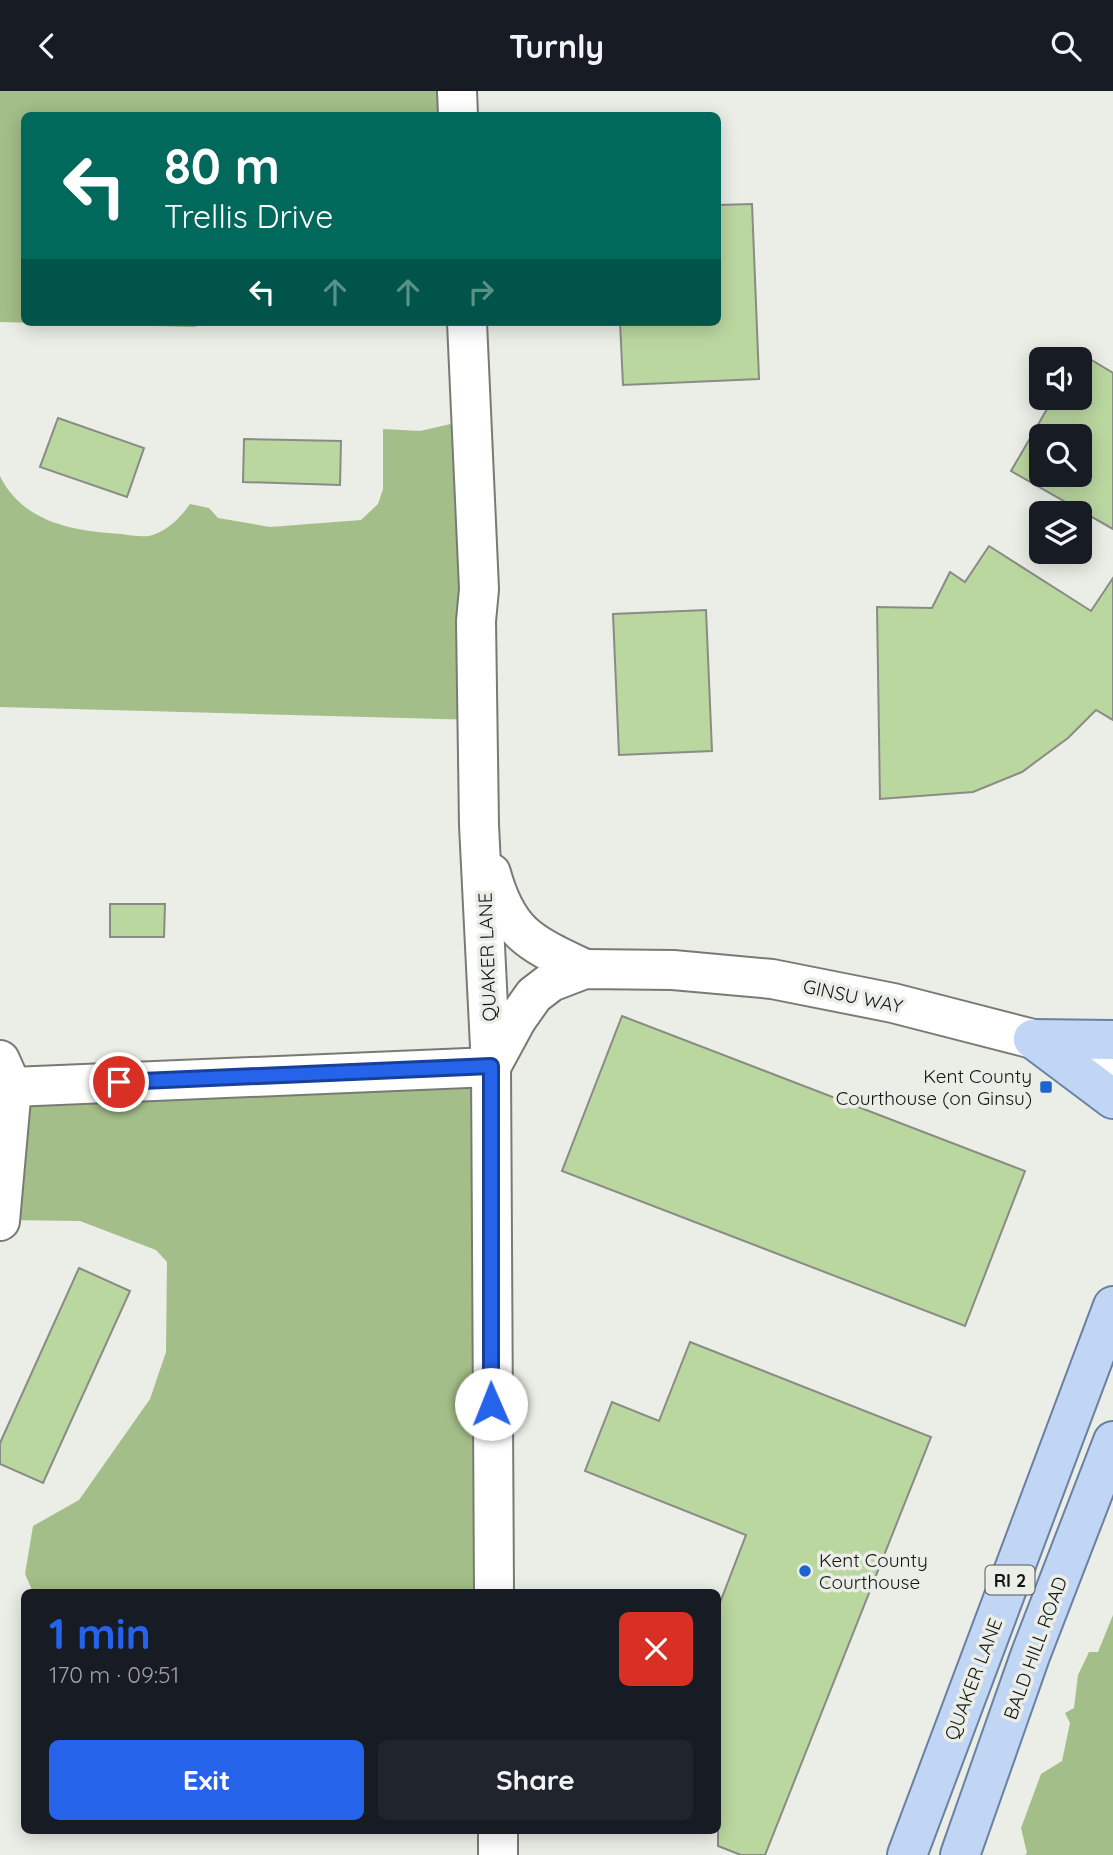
<!DOCTYPE html>
<html lang="en">
<head>
<meta charset="utf-8">
<style>
	body { margin:0; font-family:Quicksand,sans-serif; background:#20242c; color:#f1f3f6; height:100vh; display:flex; flex-direction:column; font-size:26px; white-space:nowrap }
	* { box-sizing:border-box; margin:0 }
	p { font-size:23px; color:#9ea1a6 }
	.icon { flex:none; width:38px; height:38px; fill:none; stroke:currentColor; stroke-width:2; stroke-linecap:round; stroke-linejoin:round }
	.map { position:relative; flex:1; overflow:hidden }
	.sheet { position:absolute; left:21px; top:1498px; width:700px; height:245px; display:flex; flex-direction:column; background:#171b24; border-radius:10px; box-shadow:0 4px 18px #0003 }
	.sheet>* { flex:none }
	.guide { position:absolute; left:21px; top:21px; width:700px; height:214px; border-radius:10px; box-shadow:0 4px 18px #0003; background:#00695c; color:#fff; overflow:hidden }
	.buttons { position:absolute; left:1029px; top:256px; display:grid; gap:14px }
	.buttons a { display:grid; place-items:center; width:63px; height:63px; border-radius:10px; background:#171b24; box-shadow:0 4px 18px #0003; font-size:35px }
	.pin { position:absolute; display:grid; place-items:center; width:60px; height:60px; color:#fff; margin:-30px; border:4px solid #fff; border-radius:50%; box-shadow:0 2px 7px #0007 }
	.me { position:absolute; width:77px; margin:-38px; rotate:359deg; stroke-linejoin:round; filter:drop-shadow(0 0 5px #0008) }
	.turn { display:flex; align-items:center; gap:24px; height:147px; padding:0 28px; font-size:32px }
	.turn .icon { width:91px; height:91px; stroke-width:2.5 }
	.turn b { display:block; font-size:49px; line-height:60px }
	.lanes { display:flex; align-items:center; height:66px; padding:0 28px; background:#0003; justify-content:center; gap:35px; direction:ltr }
	.lanes .off { opacity:.35 }
	.round { display:grid; place-items:center; flex:none; width:74px; height:74px; border-radius:10px; background:#20242c }
	.summary { display:flex; align-items:center; justify-content:space-between; height:119px; padding:0 28px }
	h1 { font-size:42px; font-weight:800; line-height:52px; color:#2563eb }
	.cta { display:flex; gap:14px; margin-top:auto; padding:14px 28px }
	.cta a { flex:1; height:80px; border-radius:10px; background:#2563eb; color:#fff; font-size:28px; font-weight:800; line-height:80px; text-align:center }
	.cta a+a { background:#20242c; color:#f1f3f6 }
	header { display:flex; justify-content:space-between; align-items:center; height:91px; padding:0 28px; background:#171b24; font-size:32px; font-weight:800 }
	.map>svg:first-child { display:block }
	.forest { fill:#a3be88 }
	.building { fill:#bbd7a0; stroke:#898c85; stroke-width:2; fill-rule:evenodd }
	.lines { fill:none; stroke-linecap:round; stroke-linejoin:round }
	.minor-casing { stroke:#787b74; stroke-width:42 }
	.major-casing { stroke:#6a81a2; stroke-width:42 }
	.minor { stroke:#fff; stroke-width:38 }
	.major { stroke:#c1d6f5; stroke-width:38 }
	.route-casing { stroke:#184099; stroke-width:18 }
	.route { stroke:#2563eb; stroke-width:12 }
	.poi-dot { fill:#1b65d0; stroke:#eaeee6; stroke-width:2.5 }
	.labels { text-anchor:middle; dominant-baseline:central; stroke-width:7; stroke-linejoin:round; paint-order:stroke }
	.shield { fill:#eaeee6; stroke:#545752; stroke-width:2 }
	.shield-label { font-size:18px; font-weight:bold; fill:#141613 }
	.street-label { font-size:19px; fill:#141613; stroke:#eaeee6 }
	.poi-label { font-size:19px; fill:#141613; stroke:#eaeee6; text-anchor:end }
</style>
</head>
<body>
<header><svg class="icon" aria-label="back" viewBox="0 0 24 24"><path d="M15 5l-7 7 7 7"/></svg>Turnly<svg class="icon" aria-label="search" viewBox="0 0 24 24"><circle cx="10" cy="10" r="6"/><path d="M15 15l6 6"/></svg></header>
<div class="map">
<svg width="1113" height="1764" viewBox="0 0 1113 1764">
	<rect width="100%" height="100%" fill="#eaeee6"/>
	<g class="forest">
		<path d="M0,0h459l1,24h-436v207h175l-4,5 -195,-5z"/>
		<path d="M468,329l11,300 -479,-13v-231c23,47 74,55 121,58 9,1 23,4 32,1 16,-6 27,-17 37,-31l19,4 9,10 52,9 91,-7 17,-16 5,-15v-60l37,2z"/>
		<path d="M488,974l8,527h-463l-8,-18 8,-48 46,-26 71,-101 16,-47 1,-90 -11,-12 -76,-29 -76,-1 7,-141z"/>
		<path d="M1113,1524v240h-88l2,-2 -6,-25 20,-54 21,-13 8,-38 -5,-10 9,-5 4,-33 11,-23h9z"/>
	</g>
	<g class="building">
		<path d="M752,113l7,175 -136,6 -3,-63h98v-117z"/>
		<path d="M1080,262l33,20v156l-102,-58 43,-74h26v-38h-4zM1041,345h39v38h-39z"/>
		<path d="M58,327l86,30 -17,49 -87,-30z"/>
		<path d="M244,348l97,2 -1,44 -97,-3z"/>
		<path d="M989,455l102,65 22,-33v142l-17,-10 -28,28 -46,34 -49,20 -93,7 -3,-192 55,1 18,-36 15,10z"/>
		<path d="M706,519l6,141 -93,4 -6,-141z"/>
		<path d="M110,813h55l-1,33h-54z"/>
		<path d="M622,925l403,155 -60,155 -403,-155z"/>
		<path d="M79,1177l51,23 -87,192 -43,-19v-21z"/>
		<path d="M690,1251l241,95 -166,418h-24l-23,-9v-238l28,-73 -161,-64 27,-69 47,19z"/>
	</g>
	<g class="lines">
		<defs>
			<g id="minor">
				<path d="M457,0l1,24"/>
				<path d="M467,231l12,267 -3,32 3,204 12,242 3,526"/>
				<path d="M491,782c17,62 40,70 94,96"/>
				<path d="M0,969l12,27 -12,134"/>
				<path d="M492,974l25,-46 17,-24 17,-13 34,-13 88,1 99,9 121,24 140,36 80,30"/>
				<path d="M12,996l479,-20"/>
				<path d="M498,1740v24"/>
			</g>
			<g id="major">
				<path d="M1033,948l80,60"/>
				<path d="M1033,948l80,1"/>
				<path d="M907,1764l206,-549"/>
				<path d="M960,1764l70,-199 83,-215"/>
			</g>
		</defs>
		<use href="#minor" class="minor-casing"/>
		<use href="#major" class="major-casing"/>
		<use href="#minor" class="minor"/>
		<use href="#major" class="major"/>
	</g>
	<g class="lines">
		<defs>
			<path id="route" d="M119,991l372,-16v338"/>
		</defs>
		<use href="#route" class="route-casing"/>
		<use href="#route" class="route"/>
	</g>
	<g class="poi-dot">
		<rect x="1039" y="989" width="14" height="14" rx="3.5"/>
		<circle cx="805" cy="1480" r="7"/>
	</g>
	<g class="labels">
		<rect class="shield" x="985.5" y="1474.5" width="49" height="29" rx="5"/>
		<g class="shield-label">
			<text x="1010" y="1489">RI 2</text>
		</g>
		<g class="street-label">
			<text transform="translate(487 866) rotate(-92)">QUAKER LANE</text>
			<text transform="translate(853 905) rotate(12)">GINSU WAY</text>
			<text transform="translate(1035 1557) rotate(-70)">BALD HILL ROAD</text>
			<text transform="translate(973 1588) rotate(-69)">QUAKER LANE</text>
		</g>
		<g class="poi-label">
			<text x="1032" y="985">Kent County<tspan x="1032" dy="22">Courthouse (on Ginsu)</tspan></text>
			<text x="819" y="1469" text-anchor="start">Kent County<tspan x="819" dy="22">Courthouse</tspan></text>
		</g>
	</g>
</svg>
<div class="buttons">
<a><svg class="icon" aria-label="sound" viewBox="0 0 24 24"><path d="M4 9h4l5-4v14l-5-4H4zM17 9q2 3 0 6"/></svg></a>
<a><svg class="icon" aria-label="search" viewBox="0 0 24 24"><circle cx="10" cy="10" r="6"/><path d="M15 15l6 6"/></svg></a>
<a><svg class="icon" aria-label="layers" viewBox="0 0 24 24"><path d="M12 4l9 5-9 5-9-5zM3 14l9 5 9-5"/></svg></a>
</div>
<div class="pin" style="left:119px;top:991px;background:#d93025"><svg class="icon" aria-label="arrive" viewBox="0 0 24 24"><path d="M6 21V4h12l-3 4 3 4H6"/></svg></div>
<svg class="me" style="left:491px;top:1313px" viewBox="-20 -20 40 40"><circle r="19" fill="#fff"/><path d="M0-13L10 11 0 6-10 11z" fill="#2563eb"/></svg>
<div class="guide">
<div class="turn"><svg class="icon" aria-label="left" viewBox="0 0 24 24"><path d="M17 20v-9H6M10 6l-5 5 5 5"/></svg><div><b>80 m</b>Trellis Drive</div></div>
<div class="lanes"><svg class="icon" aria-label="left" viewBox="0 0 24 24"><path d="M17 20v-9H6M10 6l-5 5 5 5"/></svg><svg class="icon off" aria-label="ahead" viewBox="0 0 24 24"><path d="M12 20V5M6 11l6-6 6 6"/></svg><svg class="icon off" aria-label="ahead" viewBox="0 0 24 24"><path d="M12 20V5M6 11l6-6 6 6"/></svg><svg class="icon off" aria-label="right" viewBox="0 0 24 24"><path d="M7 20v-9h11M14 6l5 5-5 5"/></svg></div>
</div>
<section class="sheet">
<div class="summary"><div><h1>1 min</h1><p>170 m · 09:51</p></div><a class="round" style="background:#d93025;color:#fff"><svg class="icon" aria-label="close" viewBox="0 0 24 24"><path d="M6 6l12 12M18 6L6 18"/></svg></a></div>
<div class="cta"><a>Exit</a><a>Share</a></div>
</section>
</div>
</body>
</html>
